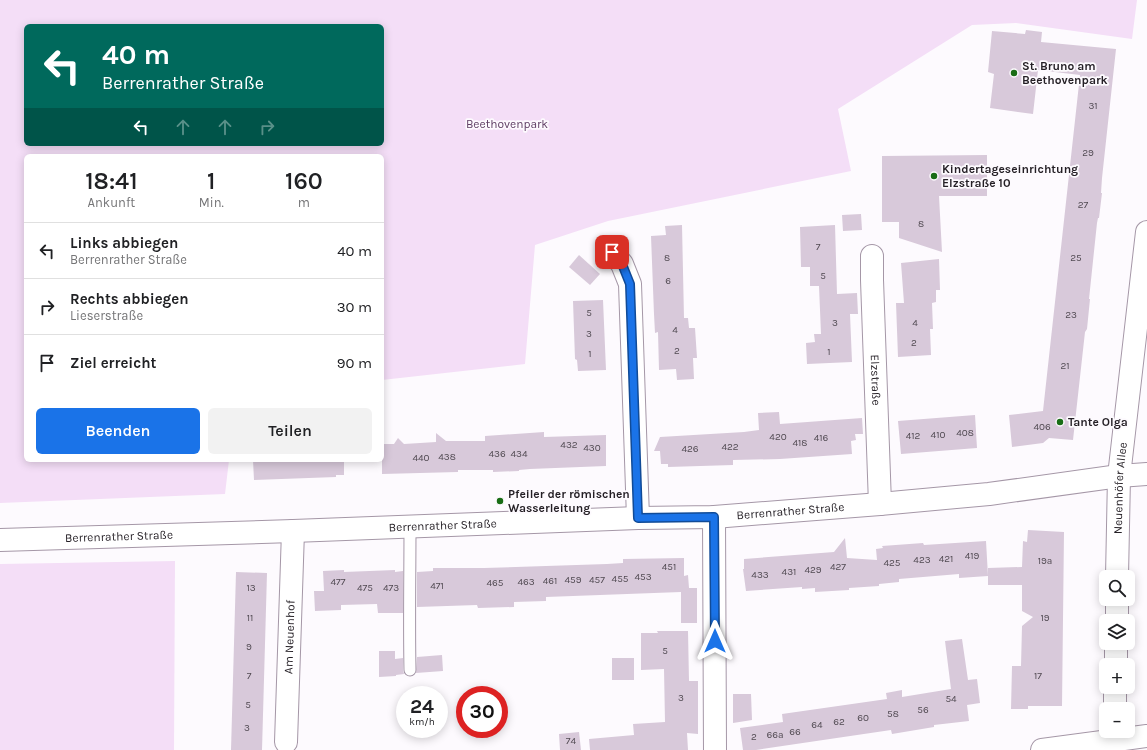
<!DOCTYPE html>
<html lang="de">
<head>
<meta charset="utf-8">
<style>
	body { margin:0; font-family:Karla,sans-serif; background:#f2f2f2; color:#202124; height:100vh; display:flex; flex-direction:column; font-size:15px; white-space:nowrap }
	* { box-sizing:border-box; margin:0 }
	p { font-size:13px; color:#757577 }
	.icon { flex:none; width:22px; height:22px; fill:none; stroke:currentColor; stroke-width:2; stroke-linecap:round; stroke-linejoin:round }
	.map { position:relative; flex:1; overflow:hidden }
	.side { position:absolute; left:24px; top:154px; width:360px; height:308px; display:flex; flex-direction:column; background:#fff; border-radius:6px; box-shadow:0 2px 10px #0003 }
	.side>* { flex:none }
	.hud { position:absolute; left:24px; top:24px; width:360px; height:122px; border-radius:6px; box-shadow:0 2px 10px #0003; background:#00695c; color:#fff; overflow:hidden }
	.tools { position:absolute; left:1099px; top:570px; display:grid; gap:8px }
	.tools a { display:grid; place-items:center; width:36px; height:36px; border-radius:6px; background:#fff; box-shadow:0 2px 10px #0003; font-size:20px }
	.speed { position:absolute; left:396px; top:686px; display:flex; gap:8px; font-size:20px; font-weight:700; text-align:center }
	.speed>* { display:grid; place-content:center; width:52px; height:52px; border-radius:50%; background:#fff; box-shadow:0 2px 10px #0003; line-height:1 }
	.speed small { font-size:10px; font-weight:400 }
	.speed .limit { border:6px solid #d22; background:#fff; color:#111 }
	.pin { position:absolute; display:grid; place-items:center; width:34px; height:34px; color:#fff; margin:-17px; border-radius:8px; box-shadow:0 2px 6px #0006 }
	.me { position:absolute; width:44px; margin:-22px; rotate:0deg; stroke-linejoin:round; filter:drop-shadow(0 0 3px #0008) }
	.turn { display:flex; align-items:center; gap:14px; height:84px; padding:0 12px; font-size:18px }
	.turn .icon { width:52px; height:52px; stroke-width:2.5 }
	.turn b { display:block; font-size:28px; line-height:34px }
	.lanes { display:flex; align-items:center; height:38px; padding:0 12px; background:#0003; justify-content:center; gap:20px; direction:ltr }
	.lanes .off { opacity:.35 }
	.eta { display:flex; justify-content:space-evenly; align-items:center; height:68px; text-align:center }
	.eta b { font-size:24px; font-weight:600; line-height:28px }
	.primary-button { display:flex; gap:8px; margin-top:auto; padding:8px 12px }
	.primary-button a { flex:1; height:46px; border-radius:6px; background:#1a73e8; color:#fff; font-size:16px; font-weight:600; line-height:46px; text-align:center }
	.primary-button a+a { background:#f2f2f2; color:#202124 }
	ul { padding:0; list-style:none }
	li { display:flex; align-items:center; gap:12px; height:56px; padding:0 12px; border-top:1px solid #e0e0e0 }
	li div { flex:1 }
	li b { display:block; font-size:15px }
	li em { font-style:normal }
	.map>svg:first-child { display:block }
	.green { fill:#f4def7; fill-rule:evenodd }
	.building { fill:#d8c9da }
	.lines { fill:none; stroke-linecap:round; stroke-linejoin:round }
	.lane-casing { stroke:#a597a7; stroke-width:13 }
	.street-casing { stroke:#a597a7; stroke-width:24 }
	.secondary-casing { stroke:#a597a7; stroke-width:24 }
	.lane { stroke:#fff; stroke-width:11 }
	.street { stroke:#fff; stroke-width:22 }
	.secondary { stroke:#fff; stroke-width:22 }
	.route-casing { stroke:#114b97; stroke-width:10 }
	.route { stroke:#1a73e8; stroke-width:7 }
	.poi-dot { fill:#196d15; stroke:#fdfafe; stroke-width:1.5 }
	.labels { text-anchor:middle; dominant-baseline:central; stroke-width:3.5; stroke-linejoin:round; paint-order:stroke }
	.number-label { font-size:10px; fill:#514a52 }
	.poi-label { font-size:12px; font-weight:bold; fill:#241f25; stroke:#fdfafe; text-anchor:start }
	.park-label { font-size:12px; fill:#5f3d64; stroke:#fdfafe }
	.street-label { font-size:12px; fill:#241f25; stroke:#fdfafe }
</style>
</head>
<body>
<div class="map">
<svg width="1147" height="750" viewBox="0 0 1147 750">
	<rect width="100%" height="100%" fill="#fdfafe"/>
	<g class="green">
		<path d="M0,0h1137l-5,39 -116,-16 -44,2 -134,84 13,62 -243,50 -73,24 -10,119 -143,16v-224h-356v304h203l-4,34 -225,9zM26,26h356v118h-356z"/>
		<path d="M175,561l-1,189h-174v-186z"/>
	</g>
	<g class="building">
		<path d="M1026,30l16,2 -1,10 75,7 -14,129 -1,15h1l-3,25h-1l-1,5 -8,76h1l-3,30 -2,3 -12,108 -24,-2 -6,5 -31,4 -3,-32 34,-4 37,-336 -42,-5 -5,44 -43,-6 4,-34 -6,-2 4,-41 33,3z"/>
		<path d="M987,155v41h-48l3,56 -43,-14v-16h-17v-66z"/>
		<path d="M861,214l1,16 -19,1 -1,-16z"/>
		<path d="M682,225l2,93h4l1,10h6l2,30h-4l1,21 -17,1 -1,-11 -17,1 -1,-38 -3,1 -1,-19 -3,-78 15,-1 -1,-9z"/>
		<path d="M835,225l2,69 20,-1 1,21h-8l2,48 -45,2 -1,-21 9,-1 -1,-8h7l-2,-48h-9v-19h-9l-1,-40z"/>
		<path d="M579,255l21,19 -10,11 -21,-18z"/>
		<path d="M939,259l1,31h-4v12l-4,1 1,26h-3l1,26 -33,2 -2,-54h8l-3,-40z"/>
		<path d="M603,300l3,70 -28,1 -1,-11 -2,-1 -2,-58z"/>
		<path d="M779,412l1,12 82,-6 1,16h-8l1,6 -5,1 1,13 -72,5 -47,1v5l-65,2v-3h-7l-1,-13h-6l6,-14 84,-5 15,-2 -1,-17z"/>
		<path d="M975,415l2,33 -76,6 -3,-33z"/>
		<path d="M544,432v5l62,-2v31l-76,3 -11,1v1l-26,1v-2h-35v2l-76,2v-30h12l4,-6 6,6 32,-2v-9l10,8h39v-5z"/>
		<path d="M253,460h91v15h-8v2l-82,3z"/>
		<path d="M1028,530l36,2 -2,174h-34v3h-17l1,-43h9l1,-40 11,-9 -11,-6v-26h-34v-17l34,-1 1,-26 4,1z"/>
		<path d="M845,538l2,20 30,2 -1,-11 7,-1 -1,-2 41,-3 1,2 62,-4 2,35 -29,2v-4l-60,5v3l-20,2v2l-30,2v2l-34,2v-4l-13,1v-2l-56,4 -3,-22h1v-10l90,-7z"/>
		<path d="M684,558v18l4,-1 1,13h8v35h-16v-31l-135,5v4l-32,1v5l-36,1 -1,-3 -60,2v-35l16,-1v-3h51l123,-4 16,-1v-4z"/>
		<path d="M344,570v2l51,-2v2l8,-1v42h-25l-1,-9 -36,1v5l-26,1 -1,-20h10l-1,-20z"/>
		<path d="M236,572l31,1 -5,177h-31z"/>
		<path d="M657,631h31l1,50h9v53l-11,-1 1,17h-98l-1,-11 45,-4 -1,-11 32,-2 -1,-53 -23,1v-37h17z"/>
		<path d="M962,639l6,41 9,-1 3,24 -13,2 2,16 -35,4v2l-42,7 -1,-4 -135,20h-13l-3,-22 43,-6 -1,-8 105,-15 -1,-6 16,-3v7l49,-8 -6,-48z"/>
		<path d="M379,651h16v8l8,-1v12l1,4 -8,1v1l-17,1z"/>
		<path d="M442,655l1,16 -27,2 1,-16z"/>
		<rect x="612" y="658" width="22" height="22"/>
		<path d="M733,694h18l1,26 -19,3z"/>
		<path d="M579,732l2,18h-21l-1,-16z"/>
	</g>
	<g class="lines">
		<defs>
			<path id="lane" d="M410,670c-1,-48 0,-96 0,-143"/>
			<g id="street">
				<path d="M612,252l10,12 8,20 8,234"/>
				<path id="s1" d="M872,256v24l8,224"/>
				<path d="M714,517l1,233"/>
				<path id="s2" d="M286,742l7,-211"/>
				<path d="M1042,750l105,-14"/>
			</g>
			<g id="secondary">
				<path id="s3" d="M0,540l293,-9 345,-13 76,-1 166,-13 109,-10 130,-18 28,-2"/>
				<path id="s4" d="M1117,577l2,-101 28,-244"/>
				<path d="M1117,621v-22"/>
				<path d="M1116,665v-22"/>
				<path d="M1115,709v-22"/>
				<path d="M1114,750v-19"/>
			</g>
		</defs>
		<use href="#lane" class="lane-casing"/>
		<use href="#street" class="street-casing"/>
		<use href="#secondary" class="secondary-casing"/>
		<use href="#lane" class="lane"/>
		<use href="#street" class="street"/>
		<use href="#secondary" class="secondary"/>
	</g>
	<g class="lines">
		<defs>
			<path id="route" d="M612,252l10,12 8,20 8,234 76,-1 1,124"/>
		</defs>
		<use href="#route" class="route-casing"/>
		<use href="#route" class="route"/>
	</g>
	<g class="poi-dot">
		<circle cx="1014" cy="73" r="4"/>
		<circle cx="934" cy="176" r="4"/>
		<circle cx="1060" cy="422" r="4"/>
		<circle cx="500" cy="501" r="4"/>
	</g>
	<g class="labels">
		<g class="number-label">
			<text x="1093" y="106">31</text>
			<text x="1088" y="153">29</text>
			<text x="1083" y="205">27</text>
			<text x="921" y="224">8</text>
			<text x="818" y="247">7</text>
			<text x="667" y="258">8</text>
			<text x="1076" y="258">25</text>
			<text x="823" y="276">5</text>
			<text x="668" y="281">6</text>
			<text x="589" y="313">5</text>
			<text x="1071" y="315">23</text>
			<text x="835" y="323">3</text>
			<text x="915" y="323">4</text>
			<text x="675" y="330">4</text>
			<text x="589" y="334">3</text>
			<text x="914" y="343">2</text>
			<text x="677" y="351">2</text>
			<text x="829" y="352">1</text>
			<text x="590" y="354">1</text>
			<text x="1065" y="366">21</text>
			<text x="1042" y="427">406</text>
			<text x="965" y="433">408</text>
			<text x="938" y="435">410</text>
			<text x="913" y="436">412</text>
			<text x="778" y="437">420</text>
			<text x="821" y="438">416</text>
			<text x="800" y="443">418</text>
			<text x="569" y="445">432</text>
			<text x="730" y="447">422</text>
			<text x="592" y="448">430</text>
			<text x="690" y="449">426</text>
			<text x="497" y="454">436</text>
			<text x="519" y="454">434</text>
			<text x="447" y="457">438</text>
			<text x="421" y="458">440</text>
			<text x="972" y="556">419</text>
			<text x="946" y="559">421</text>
			<text x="922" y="560">423</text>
			<text x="1045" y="561">19a</text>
			<text x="892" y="563">425</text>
			<text x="669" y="567">451</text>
			<text x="838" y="567">427</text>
			<text x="813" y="570">429</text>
			<text x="789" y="572">431</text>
			<text x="760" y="575">433</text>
			<text x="643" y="577">453</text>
			<text x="620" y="579">455</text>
			<text x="573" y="580">459</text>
			<text x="597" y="580">457</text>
			<text x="550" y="581">461</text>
			<text x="338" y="582">477</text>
			<text x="526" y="582">463</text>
			<text x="495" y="583">465</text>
			<text x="437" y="586">471</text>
			<text x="251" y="588">13</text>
			<text x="365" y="588">475</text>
			<text x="391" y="588">473</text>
			<text x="250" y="618">11</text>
			<text x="1045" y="618">19</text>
			<text x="249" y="647">9</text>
			<text x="665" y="651">5</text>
			<text x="249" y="676">7</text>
			<text x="1038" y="676">17</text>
			<text x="681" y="698">3</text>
			<text x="951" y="699">54</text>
			<text x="248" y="705">5</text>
			<text x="923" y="710">56</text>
			<text x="893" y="714">58</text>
			<text x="863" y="718">60</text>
			<text x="839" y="722">62</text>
			<text x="817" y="725">64</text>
			<text x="247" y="728">3</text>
			<text x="795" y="732">66</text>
			<text x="775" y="735">66a</text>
			<text x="754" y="737">2</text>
			<text x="571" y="741">74</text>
		</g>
		<g class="poi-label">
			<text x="1022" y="66">St. Bruno am<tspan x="1022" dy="14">Beethovenpark</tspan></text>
			<text x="942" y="169">Kindertageseinrichtung<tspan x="942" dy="14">Elzstraße 10</tspan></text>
			<text x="1068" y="422">Tante Olga</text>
			<text x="508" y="494">Pfeiler der römischen<tspan x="508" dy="14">Wasserleitung</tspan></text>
		</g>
		<g class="park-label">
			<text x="507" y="124">Beethovenpark</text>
		</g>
		<g class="street-label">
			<text stroke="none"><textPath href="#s1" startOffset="124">Elzstraße</textPath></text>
			<text stroke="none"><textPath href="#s4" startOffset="89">Neuenhöfer Allee</textPath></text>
			<text stroke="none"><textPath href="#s3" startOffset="791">Berrenrather Straße</textPath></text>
			<text stroke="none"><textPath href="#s3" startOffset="443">Berrenrather Straße</textPath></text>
			<text stroke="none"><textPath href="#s3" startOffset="119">Berrenrather Straße</textPath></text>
			<text stroke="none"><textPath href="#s2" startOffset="105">Am Neuenhof</textPath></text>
		</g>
	</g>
</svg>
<div class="tools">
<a><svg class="icon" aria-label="search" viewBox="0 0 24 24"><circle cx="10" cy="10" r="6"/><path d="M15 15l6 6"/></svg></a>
<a><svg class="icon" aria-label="layers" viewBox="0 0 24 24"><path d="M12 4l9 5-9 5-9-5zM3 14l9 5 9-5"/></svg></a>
<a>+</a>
<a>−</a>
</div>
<div class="speed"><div>24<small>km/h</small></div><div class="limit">30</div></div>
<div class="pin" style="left:612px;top:252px;background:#d93025"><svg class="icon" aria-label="arrive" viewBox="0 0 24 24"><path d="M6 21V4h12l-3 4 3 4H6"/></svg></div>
<svg class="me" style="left:715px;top:641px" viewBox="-20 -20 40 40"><path d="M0-17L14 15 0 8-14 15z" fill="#1a73e8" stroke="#fff" stroke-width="4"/></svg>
<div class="hud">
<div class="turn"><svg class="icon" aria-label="left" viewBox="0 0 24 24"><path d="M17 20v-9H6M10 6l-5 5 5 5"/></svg><div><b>40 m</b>Berrenrather Straße</div></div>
<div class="lanes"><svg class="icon" aria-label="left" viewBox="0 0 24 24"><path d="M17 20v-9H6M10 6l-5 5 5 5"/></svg><svg class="icon off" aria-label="ahead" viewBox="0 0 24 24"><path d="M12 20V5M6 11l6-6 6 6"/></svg><svg class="icon off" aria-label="ahead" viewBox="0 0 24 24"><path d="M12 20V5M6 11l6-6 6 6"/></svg><svg class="icon off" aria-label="right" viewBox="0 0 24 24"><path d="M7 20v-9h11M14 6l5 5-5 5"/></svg></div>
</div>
<section class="side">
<div class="eta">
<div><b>18:41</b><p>Ankunft</p></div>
<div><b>1</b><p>Min.</p></div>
<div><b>160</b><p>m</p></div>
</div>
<ul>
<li><svg class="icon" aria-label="left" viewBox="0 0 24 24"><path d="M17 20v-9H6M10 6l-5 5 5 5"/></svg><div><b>Links abbiegen</b><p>Berrenrather Straße</p></div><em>40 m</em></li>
<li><svg class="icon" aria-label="right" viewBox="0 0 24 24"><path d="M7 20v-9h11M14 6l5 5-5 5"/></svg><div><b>Rechts abbiegen</b><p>Lieserstraße</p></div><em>30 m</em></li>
<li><svg class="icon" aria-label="arrive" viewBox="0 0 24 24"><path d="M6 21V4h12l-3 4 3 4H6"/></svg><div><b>Ziel erreicht</b></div><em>90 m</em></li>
</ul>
<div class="primary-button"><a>Beenden</a><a>Teilen</a></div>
</section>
</div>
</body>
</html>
